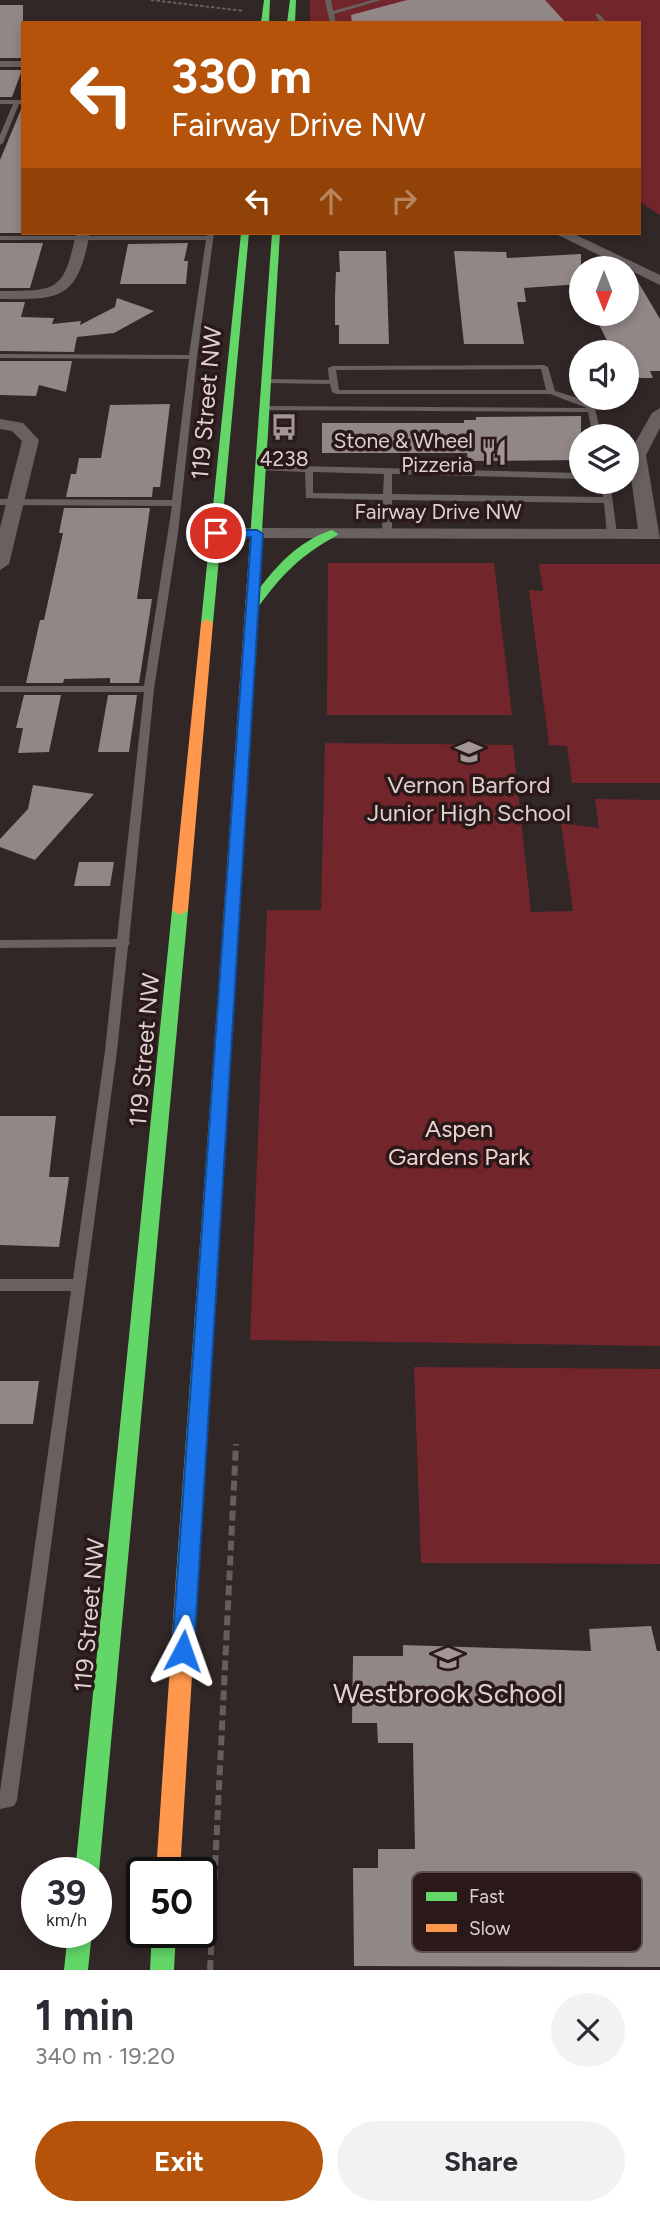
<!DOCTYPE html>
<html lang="en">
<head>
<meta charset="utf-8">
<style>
	body { margin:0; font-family:Figtree,sans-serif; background:#f2f2f3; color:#2b2b33; height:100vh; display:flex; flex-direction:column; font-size:26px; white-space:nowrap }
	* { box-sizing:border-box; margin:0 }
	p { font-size:23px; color:#7c7c81 }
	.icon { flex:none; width:38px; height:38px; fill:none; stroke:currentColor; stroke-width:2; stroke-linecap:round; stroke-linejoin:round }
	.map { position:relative; height:1970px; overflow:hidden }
	.sheet { display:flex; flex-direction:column; background:#fff; flex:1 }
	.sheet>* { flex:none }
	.hud { position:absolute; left:21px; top:21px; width:620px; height:214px; border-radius:0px; box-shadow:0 4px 10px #0003; background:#b45309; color:#fff; overflow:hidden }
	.needle { width:46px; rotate:180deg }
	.buttons { position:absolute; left:569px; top:256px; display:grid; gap:14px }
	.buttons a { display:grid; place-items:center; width:70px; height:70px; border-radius:50%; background:#fff; box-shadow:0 4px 10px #0003; font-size:35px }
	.speed { position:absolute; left:21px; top:1857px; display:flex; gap:14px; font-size:35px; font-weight:700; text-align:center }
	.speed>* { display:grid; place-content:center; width:91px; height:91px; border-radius:50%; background:#fff; box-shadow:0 4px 10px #0003; line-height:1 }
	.speed small { font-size:18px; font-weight:400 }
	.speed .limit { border:4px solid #111; border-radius:10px; background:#fff; color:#111 }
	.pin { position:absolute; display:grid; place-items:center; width:60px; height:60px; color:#fff; margin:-30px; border:4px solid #fff; border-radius:50%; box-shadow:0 2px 7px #0007 }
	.me { position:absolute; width:77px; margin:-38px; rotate:4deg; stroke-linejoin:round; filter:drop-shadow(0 0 5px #0008) }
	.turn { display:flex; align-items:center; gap:24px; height:147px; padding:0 35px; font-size:32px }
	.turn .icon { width:91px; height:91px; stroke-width:2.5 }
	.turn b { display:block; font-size:49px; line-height:60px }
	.lanes { display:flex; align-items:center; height:66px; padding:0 35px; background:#0003; justify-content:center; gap:35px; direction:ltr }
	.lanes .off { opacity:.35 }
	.round { display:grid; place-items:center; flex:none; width:74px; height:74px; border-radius:37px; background:#f2f2f3 }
	.overview { display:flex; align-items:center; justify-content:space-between; height:119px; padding:0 35px }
	h1 { font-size:42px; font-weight:700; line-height:52px }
	.button { display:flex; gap:14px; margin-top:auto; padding:14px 35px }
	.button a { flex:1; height:80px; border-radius:42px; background:#b45309; color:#fff; font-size:28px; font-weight:700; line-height:80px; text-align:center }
	.button a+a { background:#f2f2f3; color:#2b2b33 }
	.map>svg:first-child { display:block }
	.green { fill:#73252c }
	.building { fill:#918787 }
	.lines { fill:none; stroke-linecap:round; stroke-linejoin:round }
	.path-far1 { stroke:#665e5e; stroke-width:2; stroke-dasharray:3.5 2; stroke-linecap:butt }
	.path { stroke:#665e5e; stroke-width:6; stroke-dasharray:10 5; stroke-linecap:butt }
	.lane { fill:#696160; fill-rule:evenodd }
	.street { fill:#696160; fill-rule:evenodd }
	.fast { fill:#63d668; fill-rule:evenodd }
	.slow { fill:#ff974d; fill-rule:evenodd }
	.route { fill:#1a73e8; stroke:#114b97; stroke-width:2 }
	.labels { text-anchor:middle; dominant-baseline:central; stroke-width:7; stroke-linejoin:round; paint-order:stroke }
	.far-poi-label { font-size:21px; fill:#ddd0d0; stroke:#2b1919; text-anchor:end }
	.far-street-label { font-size:21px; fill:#ddd0d0; stroke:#2b1919 }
	.street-label { font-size:24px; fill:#ddd0d0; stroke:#2b1919 }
	.poi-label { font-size:24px; fill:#ddd0d0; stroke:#2b1919 }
	.park-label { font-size:24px; fill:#efd3d3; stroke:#2b1919 }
	.near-poi-label { font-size:28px; fill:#ddd0d0; stroke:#2b1919 }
	.key { fill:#2b1919; stroke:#605050; stroke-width:2 }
	.key-label { font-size:19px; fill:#ddd0d0 }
</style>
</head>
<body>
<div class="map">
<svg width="660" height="1970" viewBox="0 0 660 1970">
	<rect width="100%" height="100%" fill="#322727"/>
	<g class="green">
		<path d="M310,0h350v215l-21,-14v-178h-329z"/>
		<path d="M328,563h166l18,152h-185z"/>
		<path d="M539,564h121v219h-88l-5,-37 -18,-1 -20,-155 14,1z"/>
		<path d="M325,743l188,2 18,167 42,-1 -12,-88 38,5 -4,-29 65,1v546l-410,-6 17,-430h54z"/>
		<path d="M414,1367l246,2v195l-239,-1z"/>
	</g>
	<g class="building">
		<path d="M407,0h138l21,23h-214l-1,-8z"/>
		<rect x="0" y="5" width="23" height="53"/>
		<path d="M0,70h22l-10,27h-12z"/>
		<path d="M22,107l1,126h-23v-73z"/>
		<path d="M0,243h43l-13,45h-30z"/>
		<path d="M188,243l-4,18h4l-2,23h-66l8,-40z"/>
		<path d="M339,251h47l3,93h-50v-19h-4v-28l1,-25h4z"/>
		<path d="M454,251l52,1 1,6 74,-4v30l-57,4 2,14h-9l7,42h-60z"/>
		<path d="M626,271l8,4 26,44v52h-10l3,7h-27v-26h-13l-20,-39h33z"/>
		<path d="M117,298l37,13 -40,22 -37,4 -3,15 -74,-1v-49h25l-4,15 33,1 -2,6 29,-3 -1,4 35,-18z"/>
		<path d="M0,361h72l-6,31 -27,-7 -3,11 -36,-1z"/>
		<path d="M170,404l-10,83h-7l-1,10h-86l5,-23h5l3,-16h22l9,-53z"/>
		<path d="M581,416v44l-113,1 -1,-8h-145v-30h142v-3h12v-3z"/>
		<path d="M64,508h86l-13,91h15l-13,84h-29v-5l-46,1 -1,4h-37l14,-63h4l19,-87h-4z"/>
		<path d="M24,695h37l-12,57 -31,1 5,-25h-7z"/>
		<path d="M108,695h29l-8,57h-31z"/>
		<path d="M33,785l61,9 -59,66 -35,-13v-8l28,-30z"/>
		<path d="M79,862h35l-4,24h-36z"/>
		<path d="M0,1116h56l-7,61h20l-10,70 -59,-2z"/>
		<path d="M0,1381h39l-6,43h-33z"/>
		<path d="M651,1626l6,25h3v316l-306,-1 -1,-98h25v-19h37l-2,-106h-35l-1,-20h-25l1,-67h50v-11l188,6 -2,-22z"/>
	</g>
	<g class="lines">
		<path class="path-far1" d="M151,0l93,11"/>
		<path class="path" d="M210,1970l26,-526"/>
		<g class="lane">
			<path d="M325,0h6l2,11 39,-11h9l-47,14 2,9h-6z"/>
			<path d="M595,14h4l8,9h-6z"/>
			<path d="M0,100h23v4h-4l-16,39 -3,2v-10l13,-31h-13z"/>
			<path d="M208,233h6l-17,124 -19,176 -24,156 -25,252 1,2 -2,3 -11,105 -100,749 -3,6 -14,3v-18l71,-500h-71v-12h73l32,-228 11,-104 -116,1v-8l117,-1 27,-247h-144v-6h144l28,-180 -172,-1v-6l172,1 17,-141 -189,-1v-4l189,1 17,-115h-206v-4h207z"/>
			<path d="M544,365l4,2 7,24 39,12 7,33h-8l-5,-24 -323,-2 -4,-2 4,-2 322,2 -37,-14h-214l-4,-2 -2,-8 -64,-1 -4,-2 4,-2 63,1 -1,-12 4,-2zM541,369l5,21h-207l-3,-20z"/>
			<path d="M262,465l319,8v6l-189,-5v20l211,3 -1,-16h8l7,53 -5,3 -5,-3 -3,-31 -212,-3v34l-5,3 -5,-3 1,-34 -77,-2 -1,-26 -46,-2v-4zM313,472l71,2 -1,20 -70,-1z"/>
		</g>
		<g class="street">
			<rect x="0" y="61" width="23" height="6"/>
			<path d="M76,233h14c-13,65 -26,67 -90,66v-8c58,0 64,0 76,-58z"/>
			<path d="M554,233h18l88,42v10z"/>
			<path d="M660,408v20l-14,27 14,84 -444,-1 -9,-5 9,-5 422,1 -10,-74 24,-42z"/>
			<path d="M0,419l23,4 16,17 -30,124 -9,6v-42l22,-87 -10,-10 -12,-2z"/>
		</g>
		<g class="fast">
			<path d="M264,0h6l-1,23h-8z"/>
			<path d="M290,0h6l-1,23h-8z"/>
			<path d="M241,233h8l-36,390 -6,4 -6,-4z"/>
			<path d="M272,233h8l-21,348 -6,4 -6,-4z"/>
			<path d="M332,530l6,4 -2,2c-34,18 -57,41 -79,73h-8l-2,-3c21,-31 47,-64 85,-76z"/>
			<path d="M180,905l8,5 -89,962 -3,6v-6h-21l97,-962z"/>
			<path d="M226,988l8,6 -36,583 -4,7 -7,3 -7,-3 -4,-7 42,-583z"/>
			<path d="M68,1932h24l-4,38h-24z"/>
			<path d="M152,1932h24l-2,38h-24z"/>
		</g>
		<g class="slow">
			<path d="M253,577l6,4 -25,413 -8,6 -8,-6 29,-413z"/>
			<path d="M207,619l6,4 -25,287 -8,5 -8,-5 29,-287z"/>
			<path d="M187,1567l7,3 4,7 -18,295h-24l20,-295 4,-7z"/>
		</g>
	</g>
	<path class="route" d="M257,530l6,4 -69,1117 -4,8 -7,3 -8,-3 -3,-8 79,-1114h-35l-6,-4 6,-3z"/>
	<defs>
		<symbol id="bus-bare" viewBox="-9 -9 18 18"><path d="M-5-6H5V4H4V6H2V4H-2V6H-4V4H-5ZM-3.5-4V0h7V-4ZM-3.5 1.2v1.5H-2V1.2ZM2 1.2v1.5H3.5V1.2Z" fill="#a19595" stroke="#2b1919" stroke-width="2.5" paint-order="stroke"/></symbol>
		<symbol id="restaurant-bare" viewBox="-9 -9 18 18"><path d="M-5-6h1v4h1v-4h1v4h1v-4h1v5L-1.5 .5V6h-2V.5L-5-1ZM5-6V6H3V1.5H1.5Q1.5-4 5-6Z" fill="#a19595" stroke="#2b1919" stroke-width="2.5" paint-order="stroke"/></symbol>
		<symbol id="school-bare" viewBox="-9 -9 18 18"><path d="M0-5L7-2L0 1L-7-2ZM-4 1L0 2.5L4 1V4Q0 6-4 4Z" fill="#a19595" stroke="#2b1919" stroke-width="2.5" paint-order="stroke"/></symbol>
	</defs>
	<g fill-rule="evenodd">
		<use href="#bus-bare" x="265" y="408" width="38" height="38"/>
		<use href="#restaurant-bare" x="475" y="433" width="38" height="38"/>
		<use href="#school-bare" x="450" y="733" width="38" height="38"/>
		<use href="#school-bare" x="429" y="1639" width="38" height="38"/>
	</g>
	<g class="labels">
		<g class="far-poi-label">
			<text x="473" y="440">Stone &amp; Wheel<tspan x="473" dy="24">Pizzeria</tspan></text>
			<text x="284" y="458" text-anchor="middle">4238</text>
		</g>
		<g class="far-street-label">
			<text x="438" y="511">Fairway Drive NW</text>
		</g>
		<g class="street-label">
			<text transform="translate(206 403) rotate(-85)">119 Street NW</text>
			<text transform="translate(144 1050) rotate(-85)">119 Street NW</text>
			<text transform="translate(89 1615) rotate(-85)">119 Street NW</text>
		</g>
		<g class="poi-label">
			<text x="469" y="784">Vernon Barford<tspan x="469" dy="28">Junior High School</tspan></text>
		</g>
		<g class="park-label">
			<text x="459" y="1128">Aspen<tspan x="459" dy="28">Gardens Park</tspan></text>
		</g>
		<g class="near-poi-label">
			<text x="448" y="1693">Westbrook School</text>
		</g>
	</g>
	<rect x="412" y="1872" width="230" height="80" rx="10" class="key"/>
	<rect x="426" y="1892" width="31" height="9" fill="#63d668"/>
	<rect x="426" y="1924" width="31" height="8" fill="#ff974d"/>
	<g class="key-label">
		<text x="469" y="1903">Fast</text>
		<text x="469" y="1935">Slow</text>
	</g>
</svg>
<div class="buttons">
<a><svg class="needle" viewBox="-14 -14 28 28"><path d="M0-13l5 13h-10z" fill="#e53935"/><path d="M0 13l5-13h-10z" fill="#7c7c81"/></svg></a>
<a><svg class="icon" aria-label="sound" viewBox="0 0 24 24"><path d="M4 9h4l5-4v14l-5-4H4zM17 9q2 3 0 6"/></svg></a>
<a><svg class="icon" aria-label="layers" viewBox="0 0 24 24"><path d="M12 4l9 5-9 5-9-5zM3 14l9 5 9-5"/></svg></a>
</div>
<div class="speed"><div>39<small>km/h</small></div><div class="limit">50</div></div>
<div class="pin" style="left:216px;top:533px;background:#d93025"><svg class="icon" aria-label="arrive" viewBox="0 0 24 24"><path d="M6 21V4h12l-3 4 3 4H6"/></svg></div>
<svg class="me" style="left:183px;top:1651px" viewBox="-20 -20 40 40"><path d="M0-17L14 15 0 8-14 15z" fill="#1a73e8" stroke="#fff" stroke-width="4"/></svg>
<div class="hud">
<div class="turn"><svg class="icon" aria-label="left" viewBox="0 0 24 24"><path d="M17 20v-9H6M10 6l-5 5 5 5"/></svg><div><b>330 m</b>Fairway Drive NW</div></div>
<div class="lanes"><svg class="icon" aria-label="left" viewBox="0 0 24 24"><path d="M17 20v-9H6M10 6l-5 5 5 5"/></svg><svg class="icon off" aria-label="ahead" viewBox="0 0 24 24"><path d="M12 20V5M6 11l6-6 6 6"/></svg><svg class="icon off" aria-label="right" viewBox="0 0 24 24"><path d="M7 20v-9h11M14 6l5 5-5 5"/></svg></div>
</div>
</div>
<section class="sheet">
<div class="overview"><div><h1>1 min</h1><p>340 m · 19:20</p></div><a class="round"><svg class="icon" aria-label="close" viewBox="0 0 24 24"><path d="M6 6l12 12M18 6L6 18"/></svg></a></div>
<div class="button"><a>Exit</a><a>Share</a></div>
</section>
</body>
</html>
